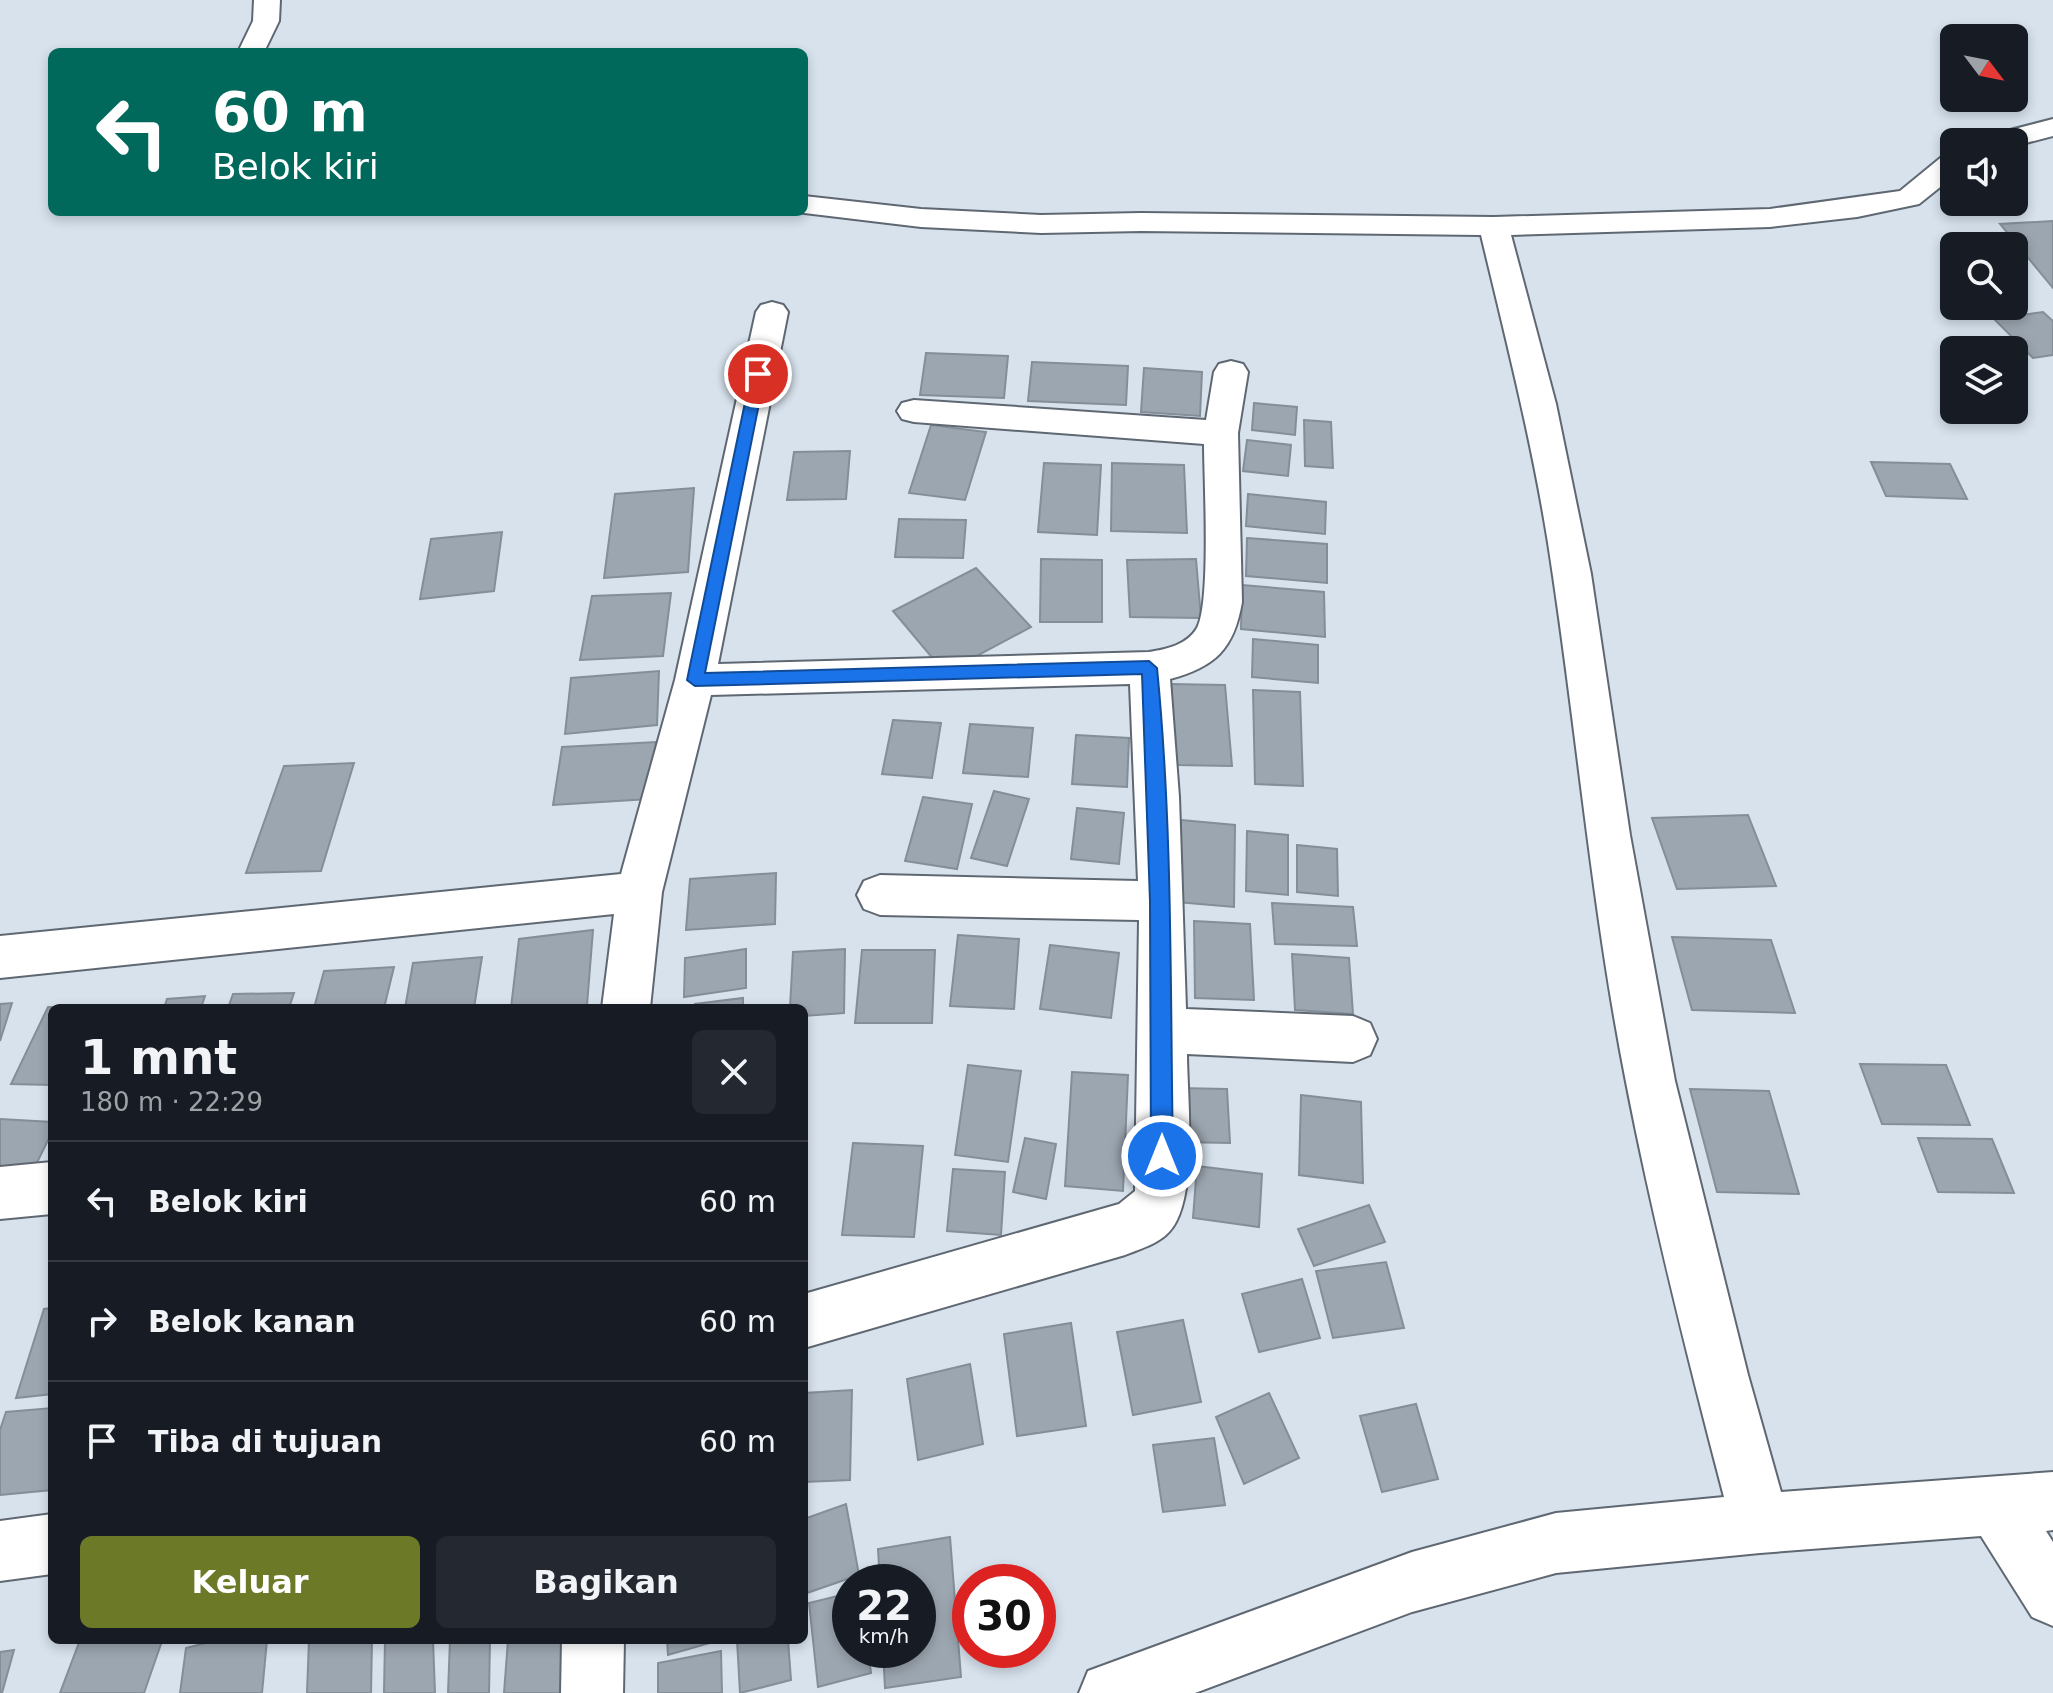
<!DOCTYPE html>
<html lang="id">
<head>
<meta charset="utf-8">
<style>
	body { margin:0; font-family:"DejaVu Sans",sans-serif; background:#242831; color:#f1f3f6; height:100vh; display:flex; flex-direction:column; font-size:30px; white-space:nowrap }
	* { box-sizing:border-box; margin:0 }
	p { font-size:26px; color:#9ea1a6 }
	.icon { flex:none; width:44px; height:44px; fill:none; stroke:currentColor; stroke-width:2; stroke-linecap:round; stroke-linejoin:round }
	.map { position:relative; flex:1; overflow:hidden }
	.details { position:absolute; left:48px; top:1004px; width:760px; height:640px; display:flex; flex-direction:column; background:#171b24; border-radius:12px; box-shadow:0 4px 12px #0003 }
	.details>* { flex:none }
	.hud { position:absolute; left:48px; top:48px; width:760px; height:168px; border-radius:12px; box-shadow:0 4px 12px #0003; background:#00695c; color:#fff; overflow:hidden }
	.needle { width:52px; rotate:122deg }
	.buttons { position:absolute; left:1940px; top:24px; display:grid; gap:16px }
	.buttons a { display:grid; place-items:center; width:88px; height:88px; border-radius:12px; background:#171b24; box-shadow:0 4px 12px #0003; font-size:40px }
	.speed { position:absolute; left:832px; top:1564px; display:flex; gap:16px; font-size:40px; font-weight:700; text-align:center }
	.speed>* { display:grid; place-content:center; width:104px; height:104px; border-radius:50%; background:#171b24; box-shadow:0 4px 12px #0003; line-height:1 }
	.speed small { font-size:20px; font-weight:400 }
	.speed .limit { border:12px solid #d22; background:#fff; color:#111 }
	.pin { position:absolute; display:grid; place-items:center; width:68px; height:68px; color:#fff; margin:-34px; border:4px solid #fff; border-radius:50%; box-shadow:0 2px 8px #0007 }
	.me { position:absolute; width:88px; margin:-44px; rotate:0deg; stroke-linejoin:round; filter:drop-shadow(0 0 6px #0008) }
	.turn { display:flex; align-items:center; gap:28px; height:168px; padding:0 32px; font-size:36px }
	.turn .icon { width:104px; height:104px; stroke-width:2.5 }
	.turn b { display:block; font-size:56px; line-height:68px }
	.round { display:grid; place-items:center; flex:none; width:84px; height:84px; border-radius:12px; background:#242831 }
	.overview { display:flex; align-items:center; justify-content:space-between; height:136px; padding:0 32px }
	h1 { font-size:48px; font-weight:700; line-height:60px }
	.button { display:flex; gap:16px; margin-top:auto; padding:16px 32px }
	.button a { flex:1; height:92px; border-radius:12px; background:#6c7a27; color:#fff; font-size:32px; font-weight:700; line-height:92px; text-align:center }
	.button a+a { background:#242831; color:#f1f3f6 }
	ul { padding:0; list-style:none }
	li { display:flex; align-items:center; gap:24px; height:120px; padding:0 32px; border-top:2px solid #363941 }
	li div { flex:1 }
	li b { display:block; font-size:30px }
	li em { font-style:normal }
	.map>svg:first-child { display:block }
	.building { fill:#9ca6b0; stroke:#848e98; stroke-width:2 }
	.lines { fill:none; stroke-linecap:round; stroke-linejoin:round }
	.minor-casing { stroke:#5f6872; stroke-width:4 }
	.minor { fill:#fff; fill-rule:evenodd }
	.route { fill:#1a73e8; stroke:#114b97; stroke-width:2 }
</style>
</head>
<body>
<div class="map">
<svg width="2053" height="1693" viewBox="0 0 2053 1693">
	<rect width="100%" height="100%" fill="#d7e2ed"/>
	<g class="building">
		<path d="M2053,221v67l-53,-64z"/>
		<path d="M2043,312l10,9v34l-20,3 -39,-39z"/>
		<path d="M926,353l82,3 -4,42 -84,-3z"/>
		<path d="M1032,362l96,4 -2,39 -98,-4z"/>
		<path d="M1144,368l58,4 -2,44 -59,-4z"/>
		<path d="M1254,403l43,4 -2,28 -43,-5z"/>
		<path d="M1304,420l27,2 2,46 -28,-2z"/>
		<path d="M931,425l55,7 -21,68 -56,-7z"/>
		<path d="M1247,440l44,5 -3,31 -45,-5z"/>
		<path d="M850,451l-4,48 -59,1 7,-48z"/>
		<path d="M1871,462l79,2 17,35 -81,-3z"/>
		<path d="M1044,463l57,2 -4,70 -59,-3z"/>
		<path d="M1112,463l72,2 3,68 -76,-2z"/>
		<path d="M694,488l-6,84 -84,6 11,-84z"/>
		<path d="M1248,494l78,8 -1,32 -79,-8z"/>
		<path d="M899,519l67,1 -3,38 -68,-1z"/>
		<path d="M502,532l-8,59 -74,8 11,-60z"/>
		<path d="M1247,538l80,6v39l-81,-7z"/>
		<path d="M1041,559l61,1v62h-62z"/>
		<path d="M1196,559l5,59 -71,-1 -3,-57z"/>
		<path d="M976,568l55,59 -86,46 -52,-62z"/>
		<path d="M1242,585l82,7 1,45 -84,-8z"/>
		<path d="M671,593l-8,63 -83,4 12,-64z"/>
		<path d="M1253,639l65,6v38l-66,-6z"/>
		<path d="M659,671l-2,54 -92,9 6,-56z"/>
		<path d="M1171,684l54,1 7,81 -57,-1z"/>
		<path d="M1253,690l47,2 3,94 -48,-2z"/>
		<path d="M893,720l48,3 -9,55 -50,-4z"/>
		<path d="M970,724l63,4 -5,49 -65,-4z"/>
		<path d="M1076,735l53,3 -2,49 -55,-3z"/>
		<path d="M656,742l-7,57 -96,6 9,-58z"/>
		<path d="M354,763l-33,108 -75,2 38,-107z"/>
		<path d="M994,791l35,8 -22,67 -36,-8z"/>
		<path d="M923,797l49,7 -15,65 -52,-8z"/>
		<path d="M1077,808l47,5 -5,51 -48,-5z"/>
		<path d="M1748,815l28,71 -99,3 -25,-71z"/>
		<path d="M1181,820l54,5 -1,82 -57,-5z"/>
		<path d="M1247,831l41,4v60l-42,-4z"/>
		<path d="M1297,845l40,4 1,47 -41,-4z"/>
		<path d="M776,873l-1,51 -89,6 4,-51z"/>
		<path d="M1272,903l81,4 4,39 -82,-2z"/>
		<path d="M1194,921l56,3 4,76 -59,-2z"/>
		<path d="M593,930l-6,75 -76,3 8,-69z"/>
		<path d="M958,935l61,4 -5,70 -64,-3z"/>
		<path d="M1672,937l99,3 24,73 -103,-3z"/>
		<path d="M1050,945l69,8 -8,65 -71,-9z"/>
		<path d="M746,949v39l-62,9 1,-39z"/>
		<path d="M845,949l-1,64 -40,3v-8h-14l3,-56z"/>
		<path d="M862,950h73l-3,73h-77z"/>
		<path d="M1292,954l57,4 4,56 -58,-4z"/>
		<path d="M482,957l-8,51h-69l8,-45z"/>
		<path d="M394,967l-10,41h-70l10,-37z"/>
		<path d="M294,993l-5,15h-61l5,-14z"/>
		<path d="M205,996l-4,12h-37l3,-9z"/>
		<path d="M743,998v10h-48v-4z"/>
		<path d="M12,1003l-12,38v-37z"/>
		<path d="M48,1007l92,1h-88v77l-41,-1z"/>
		<path d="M1860,1064l86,1 24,60 -88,-1z"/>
		<path d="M968,1065l53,6 -13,91 -53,-7z"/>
		<path d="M1072,1072l56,3 -5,116 -58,-5z"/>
		<path d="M1177,1088l50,1 3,54 -51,-1z"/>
		<path d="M1690,1089l79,2 30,103 -82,-2z"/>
		<path d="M1301,1095l60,7 2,81 -64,-8z"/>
		<path d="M0,1119l52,3v10l-20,41 -32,-3z"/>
		<path d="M1025,1138l31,6 -10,55 -33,-7z"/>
		<path d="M1918,1138l74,1 22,54 -76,-1z"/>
		<path d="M853,1143l70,3 -9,91 -72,-2z"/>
		<path d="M1197,1166l65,8 -3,53 -66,-9z"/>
		<path d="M953,1169l52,3 -4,63 -54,-4z"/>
		<path d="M1369,1205l16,37 -71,24 -16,-37z"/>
		<path d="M1386,1262l18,66 -71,10 -17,-67z"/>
		<path d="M1302,1279l18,59 -61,14 -17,-58z"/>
		<path d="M52,1308v86l-36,4 28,-89z"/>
		<path d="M1183,1320l18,82 -68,13 -16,-83z"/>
		<path d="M1071,1323l15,103 -69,10 -13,-102z"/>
		<path d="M970,1364l13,80 -65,16 -11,-81z"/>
		<path d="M852,1390l-2,90 -46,2v-89z"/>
		<path d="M1269,1393l30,65 -55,26 -28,-67z"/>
		<path d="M1416,1404l22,75 -56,13 -22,-76z"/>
		<path d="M52,1408v82l-52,5v-65l6,-18z"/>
		<path d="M1214,1438l11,67 -62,7 -10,-67z"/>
		<path d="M846,1504l13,71 -55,19v-75z"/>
		<path d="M950,1537l11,140 -76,11 -2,-38h35v-68h-38l-2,-33z"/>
		<path d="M850,1593v57h18l3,23 -53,14 -9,-84z"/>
		<path d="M80,1640l82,1 -18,52h-84z"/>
		<path d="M217,1640h50l-5,53h-82l6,-45z"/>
		<path d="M309,1640h63l-1,53h-64z"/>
		<path d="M385,1640h48l2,53h-51z"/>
		<path d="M450,1640h40l-1,53h-41z"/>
		<path d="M508,1640h57l-3,53h-58z"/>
		<path d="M667,1640h53l-52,15z"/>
		<path d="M737,1640h51l3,40 -51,13z"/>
		<path d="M14,1650l-12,43h-2v-41z"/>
		<path d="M721,1651l1,42h-64v-30z"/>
	</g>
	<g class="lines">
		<defs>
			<g id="minor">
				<path d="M254,0h26l-1,21 -15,31h-26l15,-31z"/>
				<path d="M2053,119v17l-39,10v-4h-31l4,-6z"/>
				<path d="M1954,152v24l-35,28 -62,13 -87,10 -259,8 45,169 35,170 39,261 45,246 73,294 33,117 272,-20v58l-7,1 7,11v84l-21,-9 -51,-81 -221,17 -204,20 -144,39 -217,81h-116l9,-22 324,-119 144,-39 168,-16c-36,-137 -71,-276 -98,-415 -33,-167 -48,-337 -73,-506 -16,-115 -45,-228 -72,-341l-340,-4 -100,2 -120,-6 -125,-15h8v-16l117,13 120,6 100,-2 353,4 276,-8 130,-18 44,-36z"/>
				<path d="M772,302l11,3 5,7 -70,352 431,-12c18,-3 38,-7 48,-24 14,-26 7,-148 7,-184l-290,-22 -12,-3 -5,-8 5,-8 12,-3 292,20 8,-48 5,-8 12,-3 12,3 5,8 -10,61 4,169c-8,47 -27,65 -72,77l9,118 7,212 167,7 17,7 7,16 -7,16 -17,7 -166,-8c0,43 12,146 -18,178 -11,12 -29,17 -44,23l-321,93v-54l315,-90 16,-13 4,-271 -259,-5 -16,-6 -7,-14 7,-14 16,-6 258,6 -8,-197 -419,11 -49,197 -12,116h-48l12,-94 -614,64v-42l621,-62 54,-194 81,-368 5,-7z"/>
				<path d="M52,1162v52l-52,5v-52z"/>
				<path d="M52,1514v60l-52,7v-60z"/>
				<path d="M562,1640h62l-1,53h-62z"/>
			</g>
		</defs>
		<use href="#minor" class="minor-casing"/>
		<use href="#minor" class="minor"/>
	</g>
	<path class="route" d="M758,370l7,4 -60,299 444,-12 8,7c16,162 13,326 16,488l-4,7 -7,3 -7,-3 -4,-7 -1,-255 -8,-227 -447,12 -8,-6 64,-306z"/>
</svg>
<div class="buttons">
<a><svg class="needle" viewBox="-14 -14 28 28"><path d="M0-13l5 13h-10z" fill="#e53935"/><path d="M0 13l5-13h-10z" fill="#9ea1a6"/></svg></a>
<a><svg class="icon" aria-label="sound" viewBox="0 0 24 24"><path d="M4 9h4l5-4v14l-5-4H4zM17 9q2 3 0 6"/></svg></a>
<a><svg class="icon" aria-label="search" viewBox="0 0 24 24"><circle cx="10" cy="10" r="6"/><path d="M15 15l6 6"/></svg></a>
<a><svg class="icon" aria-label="layers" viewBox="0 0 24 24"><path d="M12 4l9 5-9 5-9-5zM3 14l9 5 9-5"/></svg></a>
</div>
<div class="speed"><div>22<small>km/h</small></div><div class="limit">30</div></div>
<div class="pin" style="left:758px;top:374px;background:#d93025"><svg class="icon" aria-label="arrive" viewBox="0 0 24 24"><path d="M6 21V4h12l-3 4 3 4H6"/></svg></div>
<svg class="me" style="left:1162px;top:1156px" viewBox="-20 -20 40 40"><circle r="17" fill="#1a73e8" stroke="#fff" stroke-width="3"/><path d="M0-11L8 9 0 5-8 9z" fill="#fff"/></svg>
<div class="hud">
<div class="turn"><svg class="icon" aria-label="left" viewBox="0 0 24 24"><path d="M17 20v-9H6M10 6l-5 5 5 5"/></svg><div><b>60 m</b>Belok kiri</div></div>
</div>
<section class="details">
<div class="overview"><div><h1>1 mnt</h1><p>180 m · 22:29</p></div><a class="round"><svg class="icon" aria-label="close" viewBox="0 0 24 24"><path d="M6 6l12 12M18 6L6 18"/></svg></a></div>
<ul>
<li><svg class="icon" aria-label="left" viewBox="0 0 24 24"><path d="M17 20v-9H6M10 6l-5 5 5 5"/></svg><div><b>Belok kiri</b></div><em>60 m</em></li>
<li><svg class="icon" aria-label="right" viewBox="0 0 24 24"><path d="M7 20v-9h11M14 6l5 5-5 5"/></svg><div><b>Belok kanan</b></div><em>60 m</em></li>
<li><svg class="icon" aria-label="arrive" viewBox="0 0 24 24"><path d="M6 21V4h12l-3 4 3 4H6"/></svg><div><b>Tiba di tujuan</b></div><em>60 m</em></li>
</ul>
<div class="button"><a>Keluar</a><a>Bagikan</a></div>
</section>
</div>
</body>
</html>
